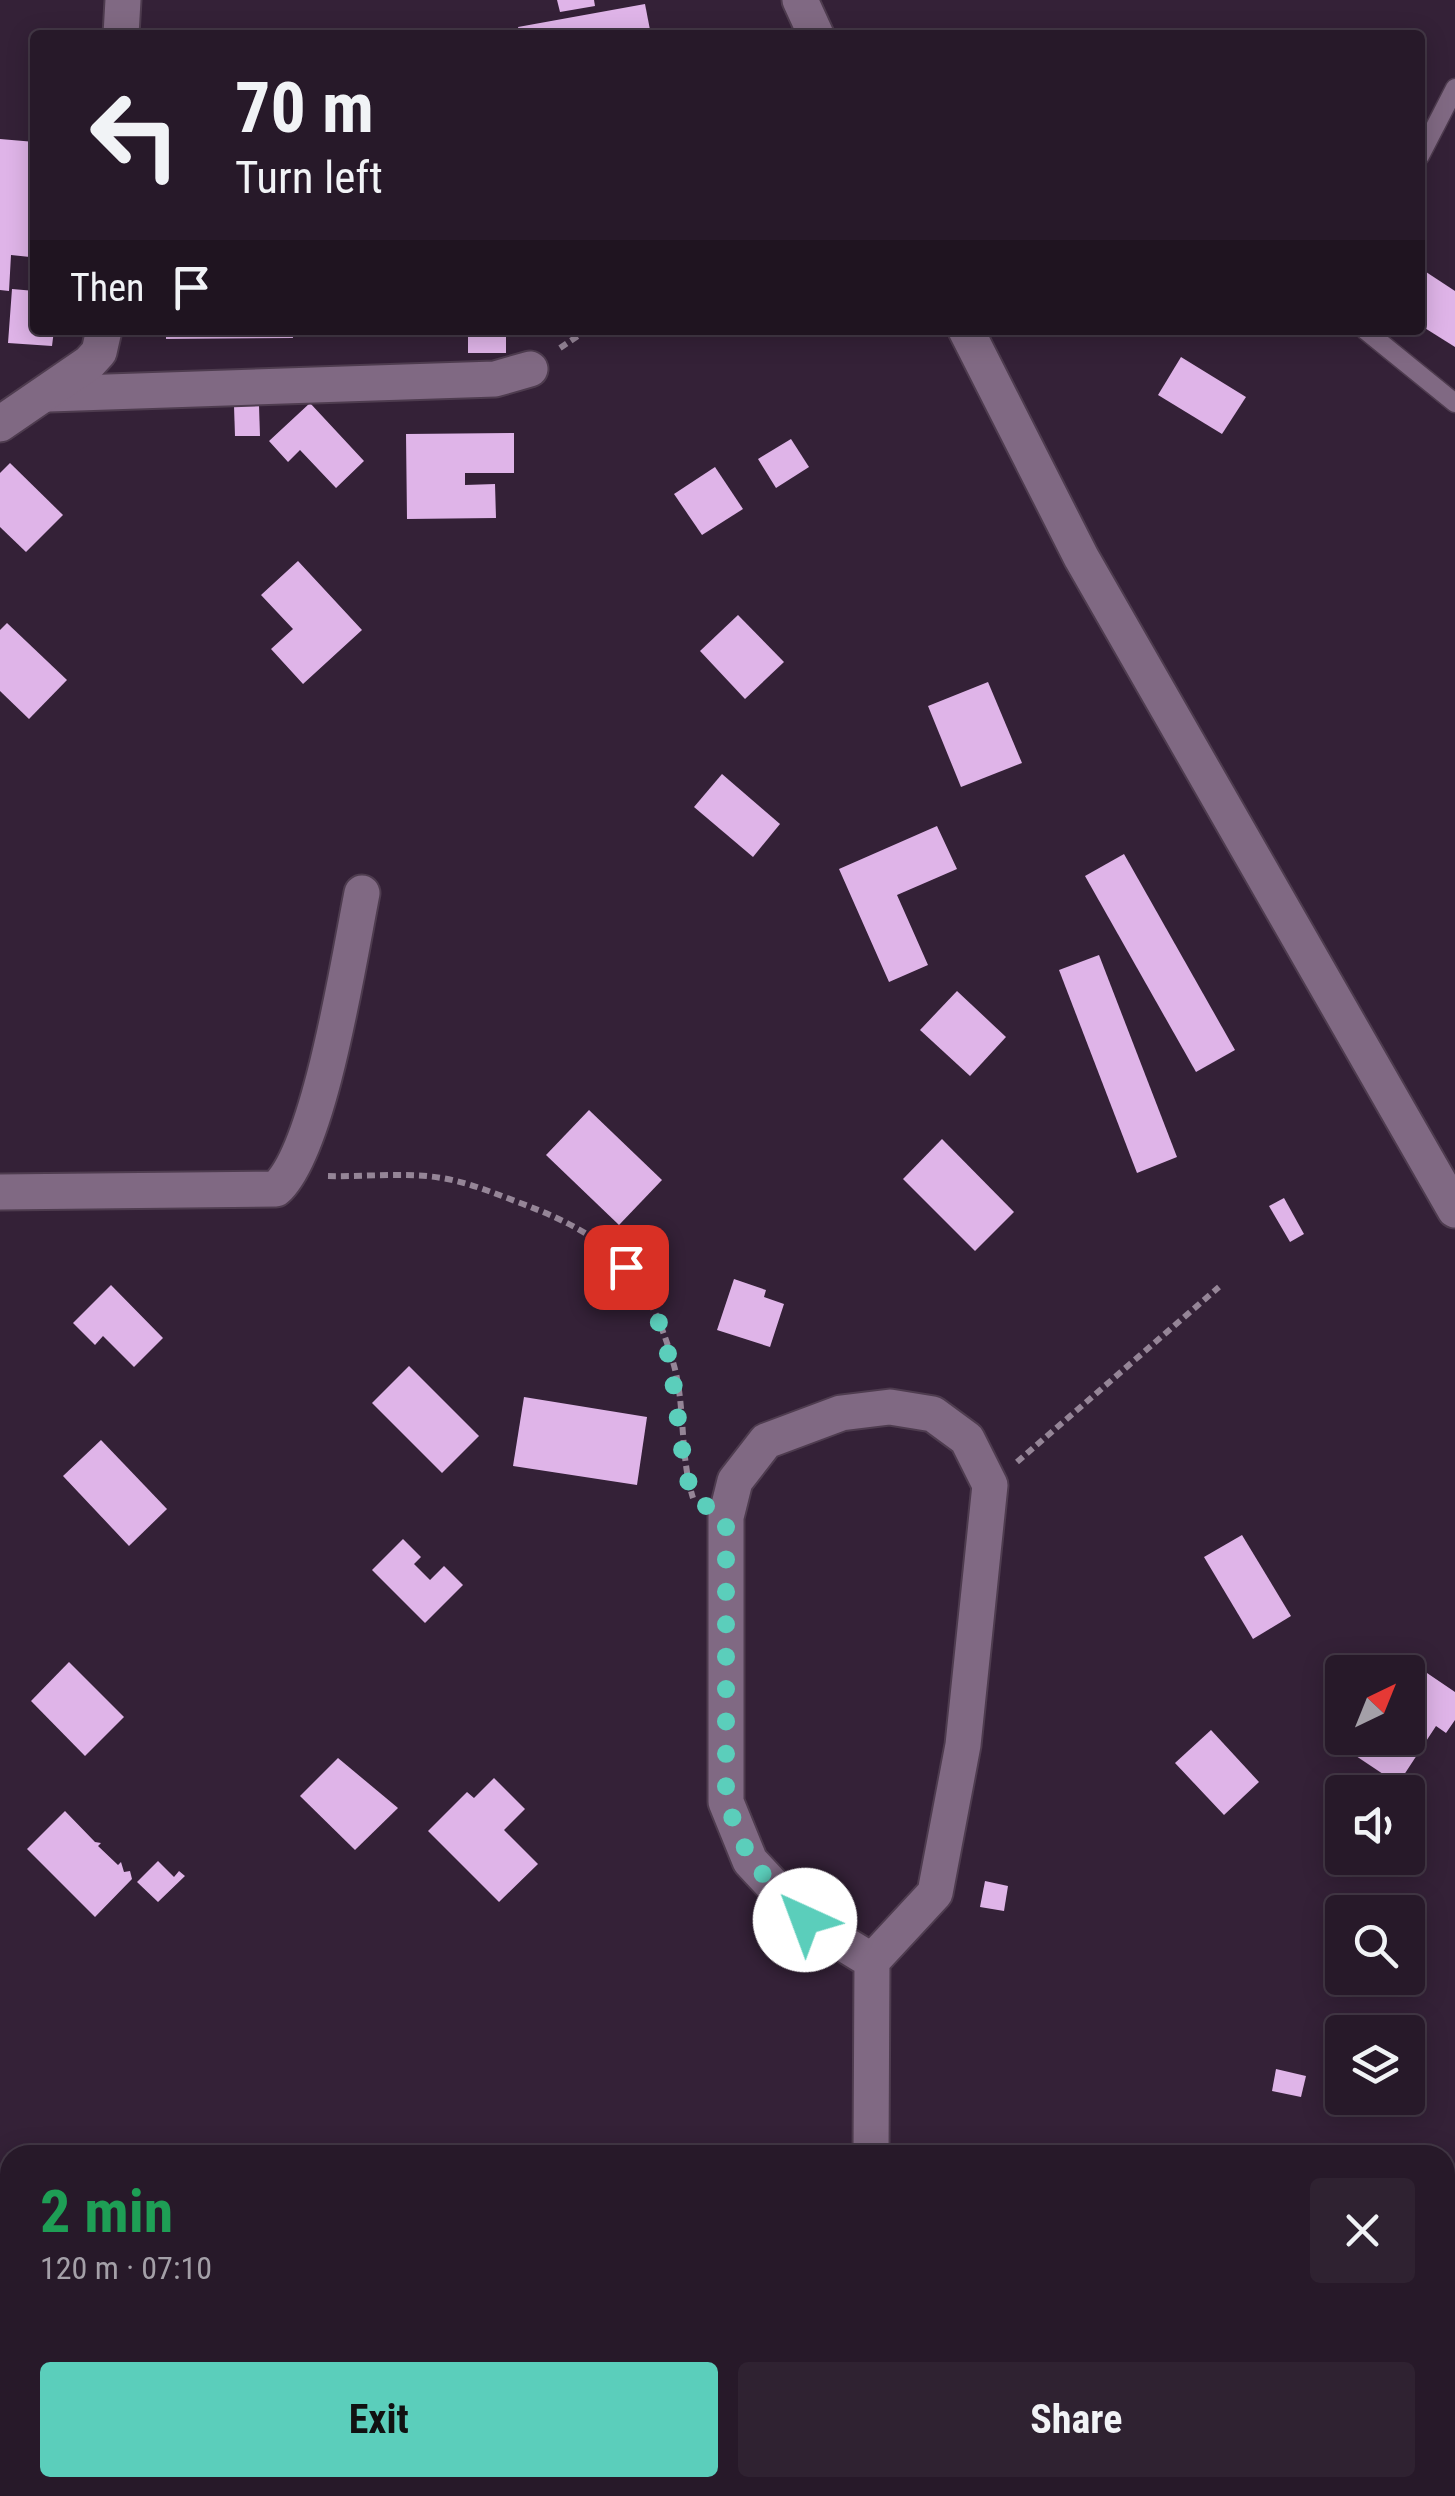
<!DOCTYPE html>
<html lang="en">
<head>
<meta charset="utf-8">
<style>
	body { margin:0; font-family:"Roboto Condensed",sans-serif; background:#2f2231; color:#f1f3f6; height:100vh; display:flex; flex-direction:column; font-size:38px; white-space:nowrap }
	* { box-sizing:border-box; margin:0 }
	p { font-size:32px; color:#a4a0a8 }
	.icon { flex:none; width:55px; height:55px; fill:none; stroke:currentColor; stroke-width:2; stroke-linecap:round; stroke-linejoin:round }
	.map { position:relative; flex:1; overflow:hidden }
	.drawer { position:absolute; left:0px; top:2145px; width:1455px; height:352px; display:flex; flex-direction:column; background:#271929; border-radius:30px 30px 0 0; box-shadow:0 5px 25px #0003,0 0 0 2px #433846 }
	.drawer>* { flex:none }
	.banner { position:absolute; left:30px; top:30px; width:1395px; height:305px; border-radius:10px; box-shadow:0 5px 25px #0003,0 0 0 2px #433846; background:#271929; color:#f1f3f6; overflow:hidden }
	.needle { width:65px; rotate:43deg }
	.fabs { position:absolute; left:1325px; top:1655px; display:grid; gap:20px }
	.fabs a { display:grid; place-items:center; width:100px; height:100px; border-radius:10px; background:#271929; box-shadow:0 5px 25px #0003,0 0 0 2px #433846; font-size:50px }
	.pin { position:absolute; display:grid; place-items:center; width:85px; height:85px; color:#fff; margin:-42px; border-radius:20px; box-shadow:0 5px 15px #0006 }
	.me { position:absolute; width:110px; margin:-55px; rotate:317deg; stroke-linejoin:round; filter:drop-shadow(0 0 8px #0008) }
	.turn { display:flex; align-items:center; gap:35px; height:210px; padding:0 40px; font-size:45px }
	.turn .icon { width:130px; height:130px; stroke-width:2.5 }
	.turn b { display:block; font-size:70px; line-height:85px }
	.then { display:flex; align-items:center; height:95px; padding:0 40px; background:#0003; gap:20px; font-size:38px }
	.round { display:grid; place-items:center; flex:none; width:105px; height:105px; border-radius:10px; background:#2f2231 }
	.summary { display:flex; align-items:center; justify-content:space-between; height:170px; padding:0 40px }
	h1 { font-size:60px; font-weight:700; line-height:75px; color:#1e9e55 }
	.button { display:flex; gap:20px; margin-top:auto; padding:20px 40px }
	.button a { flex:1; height:115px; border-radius:10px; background:#5bcebb; color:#111; font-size:40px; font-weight:700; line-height:115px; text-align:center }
	.button a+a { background:#2f2231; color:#f1f3f6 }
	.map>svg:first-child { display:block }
	.building { fill:#dfb4e8 }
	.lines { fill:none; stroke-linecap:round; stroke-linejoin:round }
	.service-casing { stroke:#4e3c4f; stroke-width:21 }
	.minor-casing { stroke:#4e3c4f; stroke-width:39 }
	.path { stroke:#958597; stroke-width:6; stroke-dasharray:8 5; stroke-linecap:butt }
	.service { stroke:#806983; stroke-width:18 }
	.minor { stroke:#806983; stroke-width:35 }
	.route { stroke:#5bcebb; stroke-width:18; stroke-dasharray:0 32.4 }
</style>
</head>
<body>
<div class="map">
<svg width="1455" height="2496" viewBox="0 0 1455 2496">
	<rect width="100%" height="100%" fill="#342137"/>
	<g class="building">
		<path d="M557,0h37l1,6 -35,6z"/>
		<path d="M645,4l6,31h-131l-2,-8z"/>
		<path d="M0,139l35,3 -5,115 -19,-2 -2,36 -9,-1z"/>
		<path d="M1420,268l35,23v56l-35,-22z"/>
		<path d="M12,289l23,2v39h19l-2,16 -44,-3z"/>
		<path d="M166,330h126l1,8 -127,1z"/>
		<rect x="468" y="330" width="38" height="23"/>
		<path d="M1181,357l65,40 -24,37 -64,-39z"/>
		<path d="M310,403l54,58 -28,27 -36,-38 -12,12 -19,-21z"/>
		<path d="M234,406h25l1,30h-25z"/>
		<path d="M514,433v40h-49v12l30,-1 1,34 -89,1 -1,-85z"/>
		<path d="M791,439l18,28 -33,21 -18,-29z"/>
		<path d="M10,463l53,52 -37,37 -26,-25v-54z"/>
		<path d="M715,467l28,42 -41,26 -28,-41z"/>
		<path d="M298,561l64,69 -59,54 -32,-35 22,-20 -32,-34z"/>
		<path d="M738,615l46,47 -39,37 -45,-48z"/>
		<path d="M7,623l60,57 -38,39 -29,-28v-61z"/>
		<path d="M988,682l34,81 -61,24 -33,-81z"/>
		<path d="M722,774l58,50 -27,33 -59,-50z"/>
		<path d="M937,826l20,43 -60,26 31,70 -39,17 -50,-113z"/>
		<path d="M1124,854l111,196 -39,22 -111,-196z"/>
		<path d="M1099,955l78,202 -40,16 -78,-203z"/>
		<path d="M957,991l49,46 -36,39 -50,-46z"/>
		<path d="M589,1110l73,70 -43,45 -73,-70z"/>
		<path d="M942,1139l72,73 -39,39 -72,-72z"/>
		<path d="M1284,1198l20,36 -14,8 -21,-36z"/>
		<path d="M734,1279l32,11 -2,7 20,7 -14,43 -53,-17z"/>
		<path d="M111,1285l52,53 -29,29 -31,-31 -8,9 -22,-22z"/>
		<path d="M409,1366l70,70 -37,37 -70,-70z"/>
		<path d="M524,1397l123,20 -10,68 -124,-19z"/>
		<path d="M101,1440l66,69 -38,37 -66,-70z"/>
		<path d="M1242,1535l49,81 -38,23 -49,-82z"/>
		<path d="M403,1539l18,18 -7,7 16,16 14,-14 19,19 -38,38 -53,-53z"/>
		<path d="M1399,1654l56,38v28l-9,13 -10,-7 -38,58 -60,-40 5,-6h65v-66h-21z"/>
		<path d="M69,1662l55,55 -39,39 -54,-55z"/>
		<path d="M1211,1730l48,52 -35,33 -49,-52z"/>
		<path d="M338,1758l60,50 -43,42 -55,-54z"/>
		<path d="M494,1778l31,31 -21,21 34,34 -39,38 -71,-71 39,-39 7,6z"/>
		<path d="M65,1811l30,31 6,1 -3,3 20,19 3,-3 3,10 6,-1 2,8 -37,38 -68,-68z"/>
		<path d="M158,1861l16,16 5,-6 6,5 -27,26 -21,-20z"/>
		<path d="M985,1881l23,5 -4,25 -24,-4z"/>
		<path d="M1276,2069l30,7 -5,21 -29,-6z"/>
		<path d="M138,2488h25l11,8h-37l-3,-3z"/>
		<path d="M505,2488h32l11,8h-32z"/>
	</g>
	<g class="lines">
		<defs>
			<g id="service">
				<path d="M1420,156l35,-68"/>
				<path d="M1365,330l90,73"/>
			</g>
			<g id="minor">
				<path d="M800,0l16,35"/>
				<path d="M121,35l2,-35"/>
				<path d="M966,330l115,227 374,653"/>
				<path d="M49,394l446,-15 35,-10"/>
				<path d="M0,424l89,-61 10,-11 5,-22"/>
				<path d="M0,1192l276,-3c44,-39 73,-231 86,-296"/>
				<path d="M871,2155l1,-194 63,-68 28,-148 27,-260 -23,-46 -34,-25 -43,-7 -49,6 -75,28 -31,40 -9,36v285l24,59 55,59 67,41"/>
				<path d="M0,2454l10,2"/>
				<path d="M242,2488l62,8"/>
				<path d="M867,2496v-8"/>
			</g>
		</defs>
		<use href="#service" class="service-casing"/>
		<use href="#minor" class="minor-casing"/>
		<g class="path">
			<path d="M560,348l27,-18"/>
			<path d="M328,1176c37,1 78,-4 114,2 29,5 54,16 81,26 87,33 123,66 150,158 13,43 6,91 20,136"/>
			<path d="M1017,1462l202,-175"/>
		</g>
		<use href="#service" class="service"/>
		<use href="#minor" class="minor"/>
	</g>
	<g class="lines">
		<path class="route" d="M626,1267c60,69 42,151 67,231l33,20v284l24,58 55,60"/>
	</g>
</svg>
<div class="fabs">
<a><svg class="needle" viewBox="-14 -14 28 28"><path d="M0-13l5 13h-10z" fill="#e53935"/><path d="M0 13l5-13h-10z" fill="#a4a0a8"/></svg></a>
<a><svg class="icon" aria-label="sound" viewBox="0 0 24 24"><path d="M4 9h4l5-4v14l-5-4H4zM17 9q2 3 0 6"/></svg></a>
<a><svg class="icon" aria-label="search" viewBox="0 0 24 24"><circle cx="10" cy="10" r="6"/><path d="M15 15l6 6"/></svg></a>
<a><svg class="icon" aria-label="layers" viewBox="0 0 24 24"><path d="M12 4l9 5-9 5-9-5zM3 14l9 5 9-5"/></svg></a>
</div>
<div class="pin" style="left:626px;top:1267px;background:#d93025"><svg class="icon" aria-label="arrive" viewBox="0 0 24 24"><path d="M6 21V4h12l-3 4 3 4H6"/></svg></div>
<svg class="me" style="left:805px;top:1920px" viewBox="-20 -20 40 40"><circle r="19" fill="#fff"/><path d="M0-13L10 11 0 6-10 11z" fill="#5bcebb"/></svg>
<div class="banner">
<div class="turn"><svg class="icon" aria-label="left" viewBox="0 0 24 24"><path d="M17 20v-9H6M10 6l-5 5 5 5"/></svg><div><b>70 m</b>Turn left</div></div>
<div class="then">Then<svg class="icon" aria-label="arrive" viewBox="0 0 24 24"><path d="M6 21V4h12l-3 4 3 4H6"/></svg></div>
</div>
<section class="drawer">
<div class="summary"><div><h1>2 min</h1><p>120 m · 07:10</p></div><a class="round"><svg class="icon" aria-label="close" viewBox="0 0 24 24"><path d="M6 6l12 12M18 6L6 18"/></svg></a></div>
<div class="button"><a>Exit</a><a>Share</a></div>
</section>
</div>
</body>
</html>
